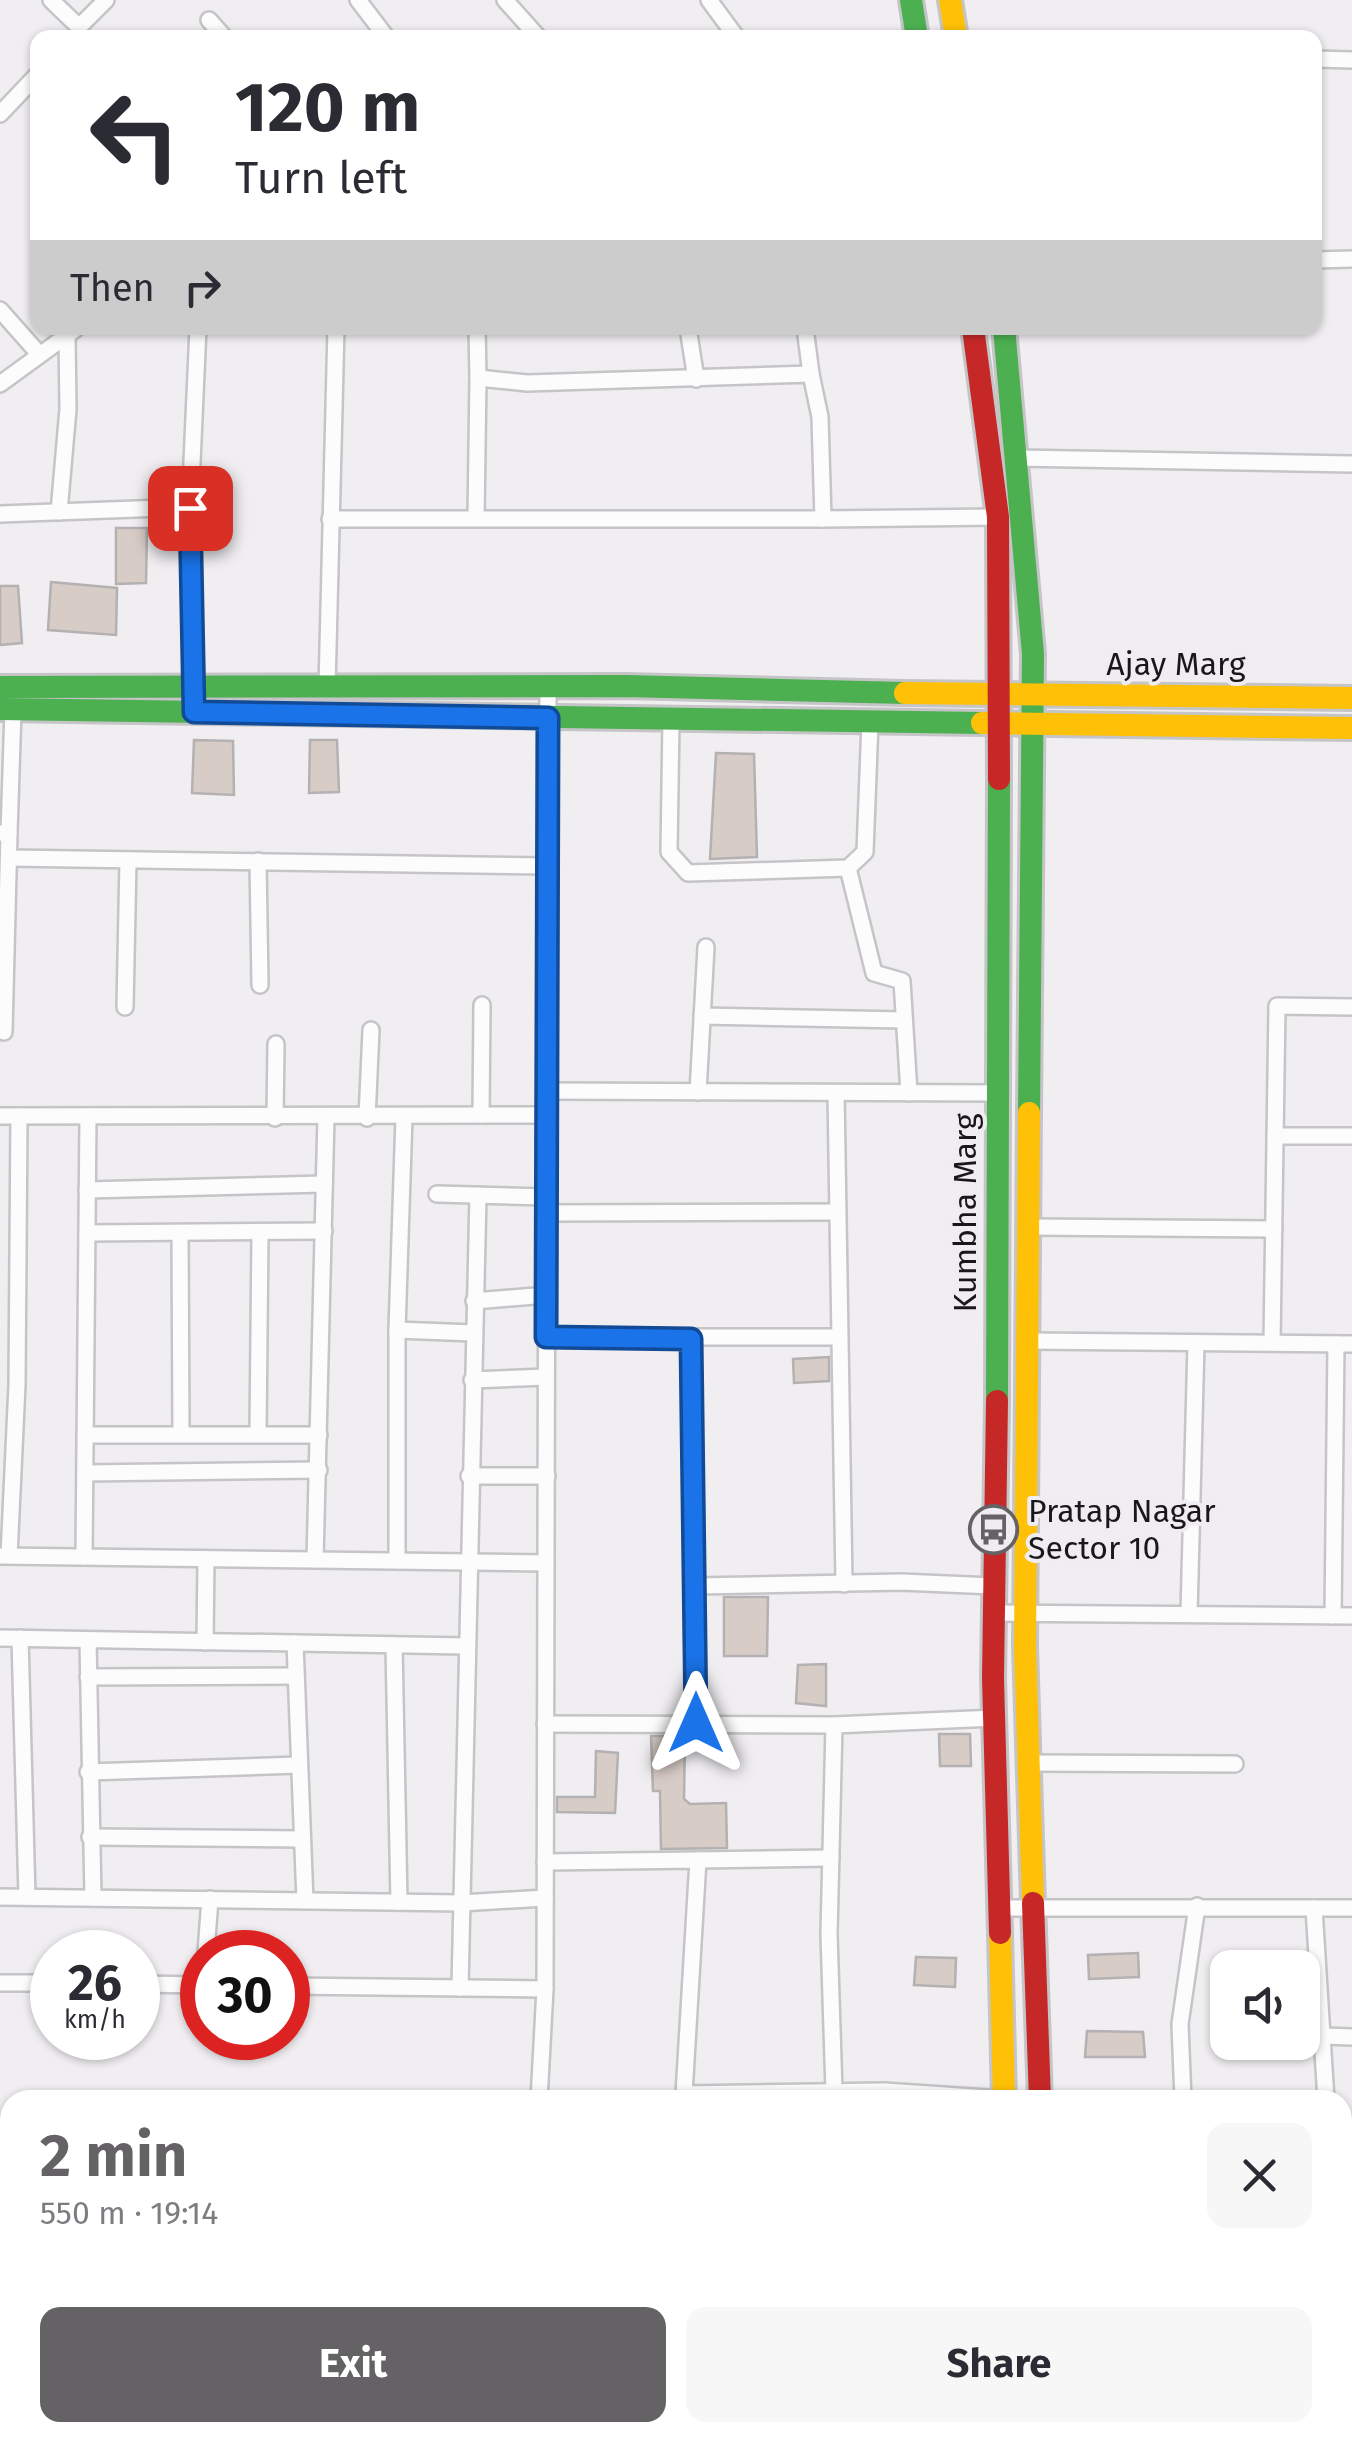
<!DOCTYPE html>
<html lang="en">
<head>
<meta charset="utf-8">
<style>
	body { margin:0; font-family:"Fira Sans",sans-serif; background:#f7f7f7; color:#2b2b33; height:100vh; display:flex; flex-direction:column; font-size:38px; white-space:nowrap }
	* { box-sizing:border-box; margin:0 }
	p { font-size:32px; color:#7c7c81 }
	.icon { flex:none; width:55px; height:55px; fill:none; stroke:currentColor; stroke-width:2; stroke-linecap:round; stroke-linejoin:round }
	.map { position:relative; flex:1; overflow:hidden }
	.details { position:absolute; left:0px; top:2090px; width:1352px; height:352px; display:flex; flex-direction:column; background:#fff; border-radius:30px 30px 0 0; box-shadow:0 2px 8px #0004 }
	.details>* { flex:none }
	.top-card { position:absolute; left:30px; top:30px; width:1292px; height:305px; border-radius:20px; box-shadow:0 2px 8px #0004; background:#fff; color:#2b2b33; overflow:hidden }
	.controls { position:absolute; left:1210px; top:1950px; display:grid; gap:20px }
	.controls a { display:grid; place-items:center; width:110px; height:110px; border-radius:20px; background:#fff; box-shadow:0 2px 8px #0004; font-size:50px }
	.speed { position:absolute; left:30px; top:1930px; display:flex; gap:20px; font-size:50px; font-weight:700; text-align:center }
	.speed>* { display:grid; place-content:center; width:130px; height:130px; border-radius:50%; background:#fff; box-shadow:0 2px 8px #0004; line-height:1 }
	.speed small { font-size:25px; font-weight:400 }
	.speed .limit { border:15px solid #d22; background:#fff; color:#111 }
	.pin { position:absolute; display:grid; place-items:center; width:85px; height:85px; color:#fff; margin:-42px; border-radius:20px; box-shadow:0 5px 15px #0006 }
	.me { position:absolute; width:110px; margin:-55px; rotate:0deg; stroke-linejoin:round; filter:drop-shadow(0 0 8px #0008) }
	.turn { display:flex; align-items:center; gap:35px; height:210px; padding:0 40px; font-size:45px }
	.turn .icon { width:130px; height:130px; stroke-width:2.5 }
	.turn b { display:block; font-size:70px; line-height:85px }
	.then { display:flex; align-items:center; height:95px; padding:0 40px; background:#0003; gap:20px; font-size:38px }
	.round { display:grid; place-items:center; flex:none; width:105px; height:105px; border-radius:20px; background:#f7f7f7 }
	.head { display:flex; align-items:center; justify-content:space-between; height:170px; padding:0 40px }
	h1 { font-size:60px; font-weight:700; line-height:75px; color:#646265 }
	.action { display:flex; gap:20px; margin-top:auto; padding:20px 40px }
	.action a { flex:1; height:115px; border-radius:20px; background:#646265; color:#fff; font-size:40px; font-weight:700; line-height:115px; text-align:center }
	.action a+a { background:#f7f7f7; color:#2b2b33 }
	.map>svg:first-child { display:block }
	.building { fill:#d8ccc7; stroke:#b3b1b2; stroke-width:2.5 }
	.lines { fill:none; stroke-linecap:round; stroke-linejoin:round }
	.street-casing { stroke:#c5c4c6; stroke-width:20 }
	.fast-casing { stroke:#c5c4c6; stroke-width:28 }
	.slow-casing { stroke:#c5c4c6; stroke-width:28 }
	.jam-casing { stroke:#c5c4c6; stroke-width:28 }
	.street { stroke:#fdfcfd; stroke-width:15 }
	.fast { stroke:#4caf50; stroke-width:22 }
	.slow { stroke:#ffc107; stroke-width:22 }
	.jam { stroke:#c62828; stroke-width:22 }
	.route-casing { stroke:#114b97; stroke-width:25 }
	.route { stroke:#1a73e8; stroke-width:18 }
	.labels { text-anchor:middle; dominant-baseline:central; stroke-width:8; stroke-linejoin:round; paint-order:stroke }
	.street-label { font-size:32px; fill:#191719; stroke:#f0edf2 }
	.poi-label { font-size:32px; fill:#191719; stroke:#f0edf2; text-anchor:start }
</style>
</head>
<body>
<div class="map">
<svg width="1352" height="2442" viewBox="0 0 1352 2442">
	<rect width="100%" height="100%" fill="#f0eef1"/>
	<g class="building">
		<path d="M116,528h31l-1,55 -30,1z"/>
		<path d="M51,582l66,6 -1,47 -68,-5z"/>
		<path d="M0,586h18l4,57 -22,2z"/>
		<path d="M194,740l39,1 1,54 -42,-2z"/>
		<path d="M310,740h27l2,52 -30,1z"/>
		<path d="M716,753l38,1 3,103 -47,2z"/>
		<path d="M829,1357v24l-35,2 -1,-24z"/>
		<path d="M724,1597h44l-1,59h-43z"/>
		<path d="M826,1664v42l-30,-3 2,-38z"/>
		<path d="M939,1734h31l1,32h-31z"/>
		<path d="M651,1736h34l-1,63 6,5 36,-1 1,45 -66,1 -1,-58h-7z"/>
		<path d="M596,1751l22,2 -3,60 -58,-1v-15h38z"/>
		<path d="M1138,1953l1,24 -50,2 -1,-24z"/>
		<path d="M916,1957l40,1 -1,29 -41,-2z"/>
		<path d="M1087,2031l56,1 2,25h-60z"/>
	</g>
	<g class="lines">
		<defs>
			<g id="street">
				<path d="M51,0l28,27 27,-27"/>
				<path d="M358,0l29,38"/>
				<path d="M505,0l34,38"/>
				<path d="M709,0l28,38"/>
				<path d="M209,20l16,18"/>
				<path d="M1315,59l37,1"/>
				<path d="M0,114l38,-40"/>
				<path d="M1315,260l37,-1"/>
				<path d="M0,310l39,44"/>
				<path d="M477,328l1,50 49,5 284,-9 9,43 3,102 175,-2"/>
				<path d="M688,328l8,51"/>
				<path d="M805,328l6,46"/>
				<path d="M0,384l77,-56"/>
				<path d="M1017,458l335,6"/>
				<path d="M59,512l9,-103 -1,-73"/>
				<path d="M0,514l190,-7"/>
				<path d="M476,518l2,-140"/>
				<path d="M330,519h493"/>
				<path d="M327,687l9,-359"/>
				<path d="M194,693l-4,-186 8,-179"/>
				<path d="M671,720l-2,132 19,21 160,-5 17,-16 5,-130"/>
				<path d="M0,833h9l4,-123"/>
				<path d="M9,858l539,8"/>
				<path d="M258,861l2,124"/>
				<path d="M848,868l26,105 28,8 7,112"/>
				<path d="M125,1007l3,-147"/>
				<path d="M702,1016l202,4"/>
				<path d="M4,1032l5,-199"/>
				<path d="M549,1091l448,2"/>
				<path d="M698,1092l8,-145"/>
				<path d="M836,1093l8,491"/>
				<path d="M481,1115l1,-110"/>
				<path d="M0,1116l549,-1"/>
				<path d="M275,1118l1,-74"/>
				<path d="M367,1118l4,-88"/>
				<path d="M1275,1136h77"/>
				<path d="M87,1190l237,-6"/>
				<path d="M437,1194l110,3"/>
				<path d="M547,1213l290,-1"/>
				<path d="M1031,1227l243,2"/>
				<path d="M87,1233l237,-2"/>
				<path d="M180,1233l1,200"/>
				<path d="M474,1301l73,-6"/>
				<path d="M397,1330l76,3"/>
				<path d="M547,1337h290"/>
				<path d="M691,1339l5,247"/>
				<path d="M1028,1341l324,3"/>
				<path d="M1272,1343l5,-337 75,1"/>
				<path d="M472,1380l74,-3"/>
				<path d="M258,1434l2,-201"/>
				<path d="M85,1435h234"/>
				<path d="M85,1473l234,-3"/>
				<path d="M469,1476h78"/>
				<path d="M0,1556l546,7"/>
				<path d="M9,1556l8,-171 2,-269"/>
				<path d="M84,1557l4,-441"/>
				<path d="M315,1560l11,-444"/>
				<path d="M397,1561v-231l7,-213"/>
				<path d="M993,1613l359,3"/>
				<path d="M1189,1614l7,-271"/>
				<path d="M1333,1616l3,-272"/>
				<path d="M0,1638l465,8"/>
				<path d="M20,1638l7,259"/>
				<path d="M88,1640l5,258"/>
				<path d="M205,1642l1,-83"/>
				<path d="M295,1643l10,258"/>
				<path d="M394,1645l5,257"/>
				<path d="M88,1677l208,-1"/>
				<path d="M696,1723v-137l205,-4 92,4"/>
				<path d="M545,1724l289,1"/>
				<path d="M1029,1763l206,1"/>
				<path d="M88,1772l211,-7"/>
				<path d="M90,1837l211,2"/>
				<path d="M698,1860l133,-2"/>
				<path d="M545,1862l153,-2 -14,234 200,-3 120,8"/>
				<path d="M0,1897l461,6 84,-5"/>
				<path d="M1000,1908h352"/>
				<path d="M1314,1908l12,192"/>
				<path d="M206,1952l4,-53"/>
				<path d="M0,1983h52"/>
				<path d="M138,1984l64,1"/>
				<path d="M288,1986l257,3"/>
				<path d="M460,1988l18,-793"/>
				<path d="M1323,2036l29,1"/>
				<path d="M834,2092l-5,-158 5,-209 161,-7"/>
				<path d="M539,2100l6,-111 3,-1302"/>
				<path d="M1183,2100l-3,-76 17,-118"/>
				<path d="M1342,2189l10,-4"/>
				<path d="M0,2224h10"/>
				<path d="M0,2364h10"/>
				<path d="M576,2432v10"/>
				<path d="M830,2432v10"/>
				<path d="M98,2442v-10"/>
				<path d="M145,2442v-10"/>
				<path d="M250,2442v-10"/>
				<path d="M313,2442v-10"/>
				<path d="M347,2442v-10"/>
				<path d="M415,2442v-10"/>
				<path d="M456,2442v-10"/>
			</g>
			<g id="fast">
				<path d="M911,0l6,38"/>
				<path d="M1004,328l29,326 -4,459"/>
				<path d="M0,687l626,-1 279,7"/>
				<path d="M0,709l982,14"/>
				<path d="M997,1401l2,-622"/>
				<path d="M1342,2382l10,-3"/>
			</g>
			<g id="slow">
				<path d="M950,0l6,38"/>
				<path d="M905,693l447,5"/>
				<path d="M982,723l370,5"/>
				<path d="M1029,1113l-4,533 8,257"/>
				<path d="M1000,1933l4,167"/>
				<path d="M1342,2337l10,-3"/>
				<path d="M1001,2432l1,10"/>
				<path d="M1041,2432l1,10"/>
				<path d="M1281,2442l52,-10"/>
			</g>
			<g id="jam">
				<path d="M973,328l25,189 1,262"/>
				<path d="M997,1401l-4,277 7,255"/>
				<path d="M1033,1903l7,197"/>
			</g>
		</defs>
		<use href="#street" class="street-casing"/>
		<use href="#fast" class="fast-casing"/>
		<use href="#slow" class="slow-casing"/>
		<use href="#jam" class="jam-casing"/>
		<use href="#street" class="street"/>
		<use href="#fast" class="fast"/>
		<use href="#slow" class="slow"/>
		<use href="#jam" class="jam"/>
	</g>
	<g class="lines">
		<defs>
			<path id="route" d="M190,508l4,204 354,6 -2,619 145,2 5,384"/>
		</defs>
		<use href="#route" class="route-casing"/>
		<use href="#route" class="route"/>
	</g>
	<defs>
		<symbol id="bus-ring" viewBox="-11 -11 22 22"><circle r="9.5" fill="#f0edf2" stroke="#646265" stroke-width="1.5"/><path d="M-5-6H5V4H4V6H2V4H-2V6H-4V4H-5ZM-3.5-4V0h7V-4ZM-3.5 1.2v1.5H-2V1.2ZM2 1.2v1.5H3.5V1.2Z" fill="#646265"/></symbol>
	</defs>
	<g fill-rule="evenodd">
		<use href="#bus-ring" x="966" y="1502" width="55" height="55"/>
	</g>
	<g class="labels">
		<g class="street-label">
			<text x="1176" y="664">Ajay Marg</text>
			<text transform="translate(965 1213) rotate(-90)">Kumbha Marg</text>
		</g>
		<g class="poi-label">
			<text x="1028" y="1511">Pratap Nagar<tspan x="1028" dy="37">Sector 10</tspan></text>
		</g>
	</g>
</svg>
<div class="controls">
<a><svg class="icon" aria-label="sound" viewBox="0 0 24 24"><path d="M4 9h4l5-4v14l-5-4H4zM17 9q2 3 0 6"/></svg></a>
</div>
<div class="speed"><div>26<small>km/h</small></div><div class="limit">30</div></div>
<div class="pin" style="left:190px;top:508px;background:#d93025"><svg class="icon" aria-label="arrive" viewBox="0 0 24 24"><path d="M6 21V4h12l-3 4 3 4H6"/></svg></div>
<svg class="me" style="left:696px;top:1723px" viewBox="-20 -20 40 40"><path d="M0-17L14 15 0 8-14 15z" fill="#1a73e8" stroke="#fff" stroke-width="4"/></svg>
<div class="top-card">
<div class="turn"><svg class="icon" aria-label="left" viewBox="0 0 24 24"><path d="M17 20v-9H6M10 6l-5 5 5 5"/></svg><div><b>120 m</b>Turn left</div></div>
<div class="then">Then<svg class="icon" aria-label="right" viewBox="0 0 24 24"><path d="M7 20v-9h11M14 6l5 5-5 5"/></svg></div>
</div>
<section class="details">
<div class="head"><div><h1>2 min</h1><p>550 m · 19:14</p></div><a class="round"><svg class="icon" aria-label="close" viewBox="0 0 24 24"><path d="M6 6l12 12M18 6L6 18"/></svg></a></div>
<div class="action"><a>Exit</a><a>Share</a></div>
</section>
</div>
</body>
</html>
